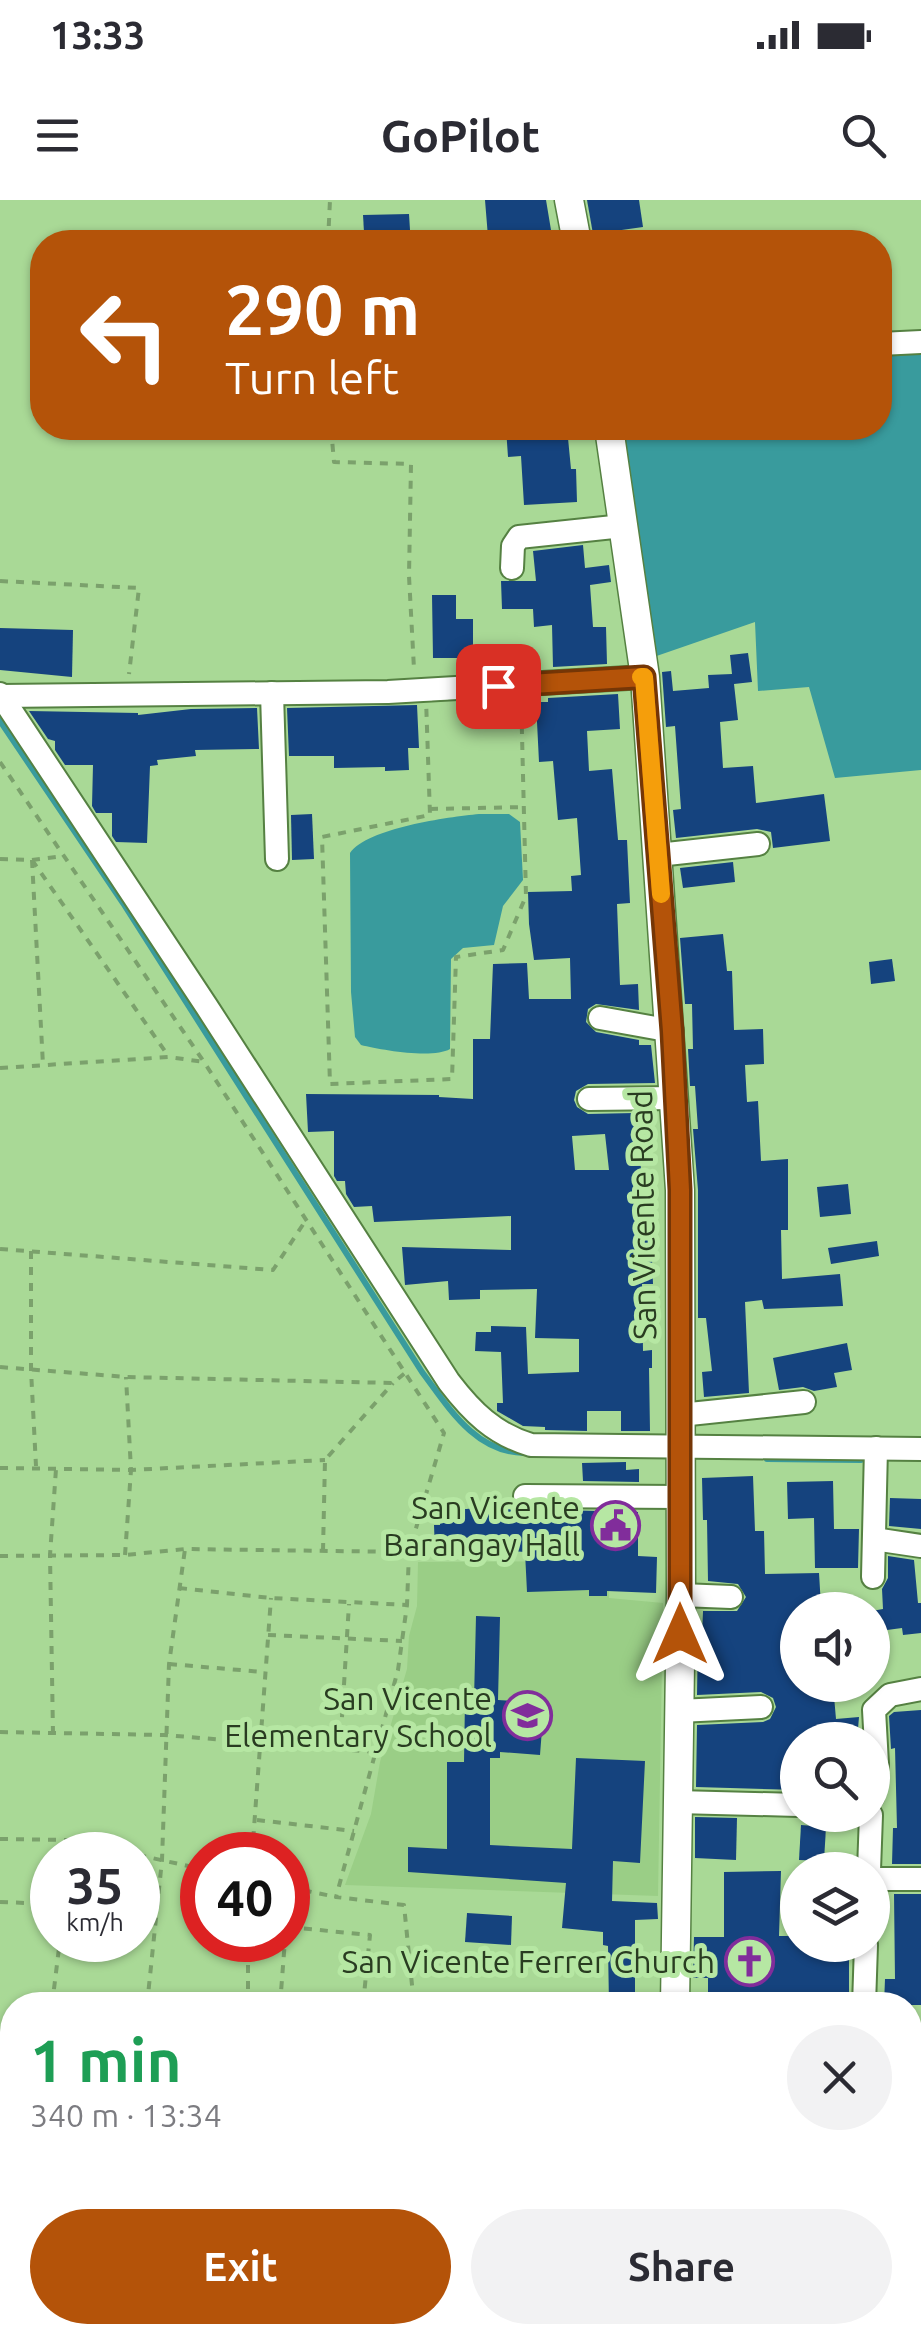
<!DOCTYPE html>
<html lang="en">
<head>
<meta charset="utf-8">
<style>
	body { margin:0; font-family:Ubuntu,sans-serif; background:#f2f2f3; color:#2b2b33; height:100vh; display:flex; flex-direction:column; font-size:38px; white-space:nowrap }
	* { box-sizing:border-box; margin:0 }
	p { font-size:32px; color:#7c7c81 }
	.icon { flex:none; width:55px; height:55px; fill:none; stroke:currentColor; stroke-width:2; stroke-linecap:round; stroke-linejoin:round }
	.map { position:relative; flex:1; overflow:hidden }
	.details { position:absolute; left:0px; top:1792px; width:922px; height:352px; display:flex; flex-direction:column; background:#fff; border-radius:40px 40px 0 0; box-shadow:0 2px 8px #0004 }
	.details>* { flex:none }
	.banner { position:absolute; left:30px; top:30px; width:862px; height:210px; border-radius:40px; box-shadow:0 2px 8px #0004; background:#b45309; color:#fff; overflow:hidden }
	.tools { position:absolute; left:780px; top:1392px; display:grid; gap:20px }
	.tools a { display:grid; place-items:center; width:110px; height:110px; border-radius:50%; background:#fff; box-shadow:0 2px 8px #0004; font-size:50px }
	.speed { position:absolute; left:30px; top:1632px; display:flex; gap:20px; font-size:50px; font-weight:700; text-align:center }
	.speed>* { display:grid; place-content:center; width:130px; height:130px; border-radius:50%; background:#fff; box-shadow:0 2px 8px #0004; line-height:1 }
	.speed small { font-size:25px; font-weight:400 }
	.speed .limit { border:15px solid #d22; background:#fff; color:#111 }
	.pin { position:absolute; display:grid; place-items:center; width:85px; height:85px; color:#fff; margin:-42px; border-radius:20px; box-shadow:0 5px 15px #0006 }
	.me { position:absolute; width:110px; margin:-55px; rotate:0deg; stroke-linejoin:round; filter:drop-shadow(0 0 8px #0008) }
	.turn { display:flex; align-items:center; gap:35px; height:210px; padding:0 30px; font-size:45px }
	.turn .icon { width:130px; height:130px; stroke-width:2.5 }
	.turn b { display:block; font-size:70px; line-height:85px }
	.round { display:grid; place-items:center; flex:none; width:105px; height:105px; border-radius:52px; background:#f2f2f3 }
	.summary { display:flex; align-items:center; justify-content:space-between; height:170px; padding:0 30px }
	h1 { font-size:60px; font-weight:700; line-height:75px; color:#1e9e55 }
	.button { display:flex; gap:20px; margin-top:auto; padding:20px 30px }
	.button a { flex:1; height:115px; border-radius:60px; background:#b45309; color:#fff; font-size:40px; font-weight:700; line-height:115px; text-align:center }
	.button a+a { background:#f2f2f3; color:#2b2b33 }
	.status { display:flex; justify-content:space-between; align-items:center; height:70px; padding:0 50px; background:#fff; direction:ltr }
	.status svg { height:28px; fill:currentColor }
	header { display:flex; justify-content:space-between; align-items:center; height:130px; padding:0 30px; background:#fff; font-size:45px; font-weight:700 }
	.map>svg:first-child { display:block }
	.built { fill:#9ace86 }
	.water { fill:#399b9d }
	.lines { fill:none; stroke-linecap:round; stroke-linejoin:round }
	.stream { stroke:#399b9d; stroke-width:6 }
	.building { fill:#15437e; fill-rule:evenodd }
	.minor-casing { stroke:#558142; stroke-width:26 }
	.tertiary-casing { stroke:#558142; stroke-width:31 }
	.path { stroke:#7ba16c; stroke-width:4; stroke-dasharray:8 8; stroke-linecap:butt }
	.minor { stroke:#fff; stroke-width:22 }
	.tertiary { stroke:#fff; stroke-width:28 }
	.route-casing { stroke:#753606; stroke-width:25 }
	.route { stroke:#b45309; stroke-width:18 }
	.slow { stroke:#f59e0b; stroke-width:18 }
	.labels { text-anchor:middle; dominant-baseline:central; stroke-width:10; stroke-linejoin:round; paint-order:stroke }
	.street-label { font-size:32px; fill:#293c21; stroke:#b6e7a3 }
	.poi-label { font-size:32px; fill:#293c21; stroke:#b6e7a3; text-anchor:end }
</style>
</head>
<body>
<div class="status"><b>13:33</b><svg viewBox="0 0 49 12"><path d="M0 12V9h3v3zM5 12V6h3v6zM10 12V3h3v9zM15 12V0h3v12zM26 1h20v11H26zM47 4h2v5h-2z"/></svg></div>
<header><svg class="icon" aria-label="menu" viewBox="0 0 24 24"><path d="M4 6h16M4 12h16M4 18h16"/></svg>GoPilot<svg class="icon" aria-label="search" viewBox="0 0 24 24"><circle cx="10" cy="10" r="6"/><path d="M15 15l6 6"/></svg></header>
<div class="map">
<svg width="921" height="2144" viewBox="0 0 921 2144">
	<rect width="100%" height="100%" fill="#a9d996"/>
	<path class="built" d="M608,1361l1,37 54,5 -5,293 -313,-11 26,-71 9,-52 27,-93 2,-33 8,-30 1,-44z"/>
	<g class="water">
		<path d="M921,146v424l-86,8 -26,-91 -51,4 -3,-69 -110,38 -26,-228 19,-4h242v-81z"/>
		<path d="M479,614h30l11,8 3,58 -20,26 -9,39 -31,3 -12,11 -1,90c-17,10 -69,1 -89,-4l-6,-8 -4,-45 -1,-139c18,-25 98,-36 129,-39z"/>
	</g>
	<g class="lines">
		<g class="stream">
			<path d="M0,521l123,182 299,469c27,36 53,80 102,81"/>
			<path d="M767,1259l94,1"/>
		</g>
	</g>
	<g class="building">
		<path d="M485,0h61l7,42h-25l-1,-9 -39,4z"/>
		<path d="M587,0h52l4,27 -50,7z"/>
		<path d="M409,14l1,16 -46,2 -1,-17z"/>
		<path d="M506,228h61l4,41h5l1,33 -53,3 -3,-49 -13,1z"/>
		<path d="M583,345l2,23 24,-3 2,17 -21,3 3,42h13l1,37 -54,3 -1,-42 -18,2 -1,-18h-31l-1,-28h35l-3,-30z"/>
		<path d="M432,395h24v24h17v39h-40z"/>
		<path d="M0,428l73,2 -1,47 -72,-7z"/>
		<path d="M748,453l4,29 -18,2 4,36 -18,2 3,46 30,-2 3,37 68,-9 6,47 -57,7 -2,-16 -14,-3 -81,9 -3,-28 8,-1 -6,-83 -9,1 -4,-55 9,-1 2,20 36,-3 -1,-13 24,-1 -2,-19z"/>
		<path d="M618,494l2,35 -33,2 2,40 23,-2 6,71h9l3,63 -13,1 3,81 18,-1 1,26 -43,-6 -8,5 -2,13 10,10 43,8v5h12l4,38 -67,1 -12,7 -2,9 3,7 11,7 47,-1 6,56h5v40h8v25h-3l2,50h-11l1,67 9,-1v18h-3l1,63h-29v-20h-34v20l-42,-1v-3l-22,-1 -26,-15v-8h6l-2,-51 -26,-1 1,-19h15v-6l35,1 2,47 51,-2v-33l-44,-1 2,-49 -57,1v9l-31,1 -1,-19 -43,4 -3,-38 109,3v-34l-137,6 -2,-16 -18,1 -8,-13 -1,-13h-8l-3,-5v-45l-26,1 -2,-38 133,1v2l34,2v-60h17l3,-75 34,-1 2,36h42l-1,-41 -36,2 -5,-36 -1,-32 44,-1 -1,-15 10,-1 -4,-57 -19,2 -5,-59 -14,1 -3,-60h12v-4zM605,934l4,36h-34l-3,-34z"/>
		<path d="M417,505l2,43h-11l1,22 -24,1v-4l-51,1v-12h-45l-2,-48z"/>
		<path d="M257,508l2,41 -64,1 1,6 -39,4 1,5 -8,1 -3,77 -31,-1 -4,-6v-23h-16l-4,-7 1,-41h-28l-10,-15v-9l-7,-2 -19,-28 109,2v2l53,-6z"/>
		<path d="M312,614l2,45 -22,1 -1,-45z"/>
		<path d="M733,662l2,20 -52,6 -3,-20z"/>
		<path d="M723,734l4,37h5l2,59 29,-1 1,35 -19,1 2,37 11,-1 3,60 27,-2v71h-7l1,49 58,-5 3,32 -79,3 -2,-9 -17,2 4,91 -45,4 -2,-25 10,-1 -6,-53h-8v-128l-5,-61h5l-3,-43h-5l-2,-37h5l-1,-45h-7l-5,-66z"/>
		<path d="M892,759l3,22 -24,3 -2,-22z"/>
		<path d="M848,984l3,30 -31,3 -3,-30z"/>
		<path d="M877,1041l2,15 -48,8 -3,-16z"/>
		<path d="M847,1143l5,27 -18,3 3,14 -23,4 -11,-4 -24,3 -6,-32z"/>
		<path d="M626,1262v8l13,-1v13l-56,-1 -1,-18z"/>
		<path d="M753,1276l2,55h9l1,43 54,-1 2,33 -23,1v78h35l3,34 23,-2 -2,23h-59v50l-102,-3 1,-62 66,-3 7,-3 6,-12 -3,-9 -12,-6 -64,3 1,-59h4l1,-25h34l9,-14 -8,-13 -30,-3 -1,-61h-4l-1,-42z"/>
		<path d="M833,1281l1,48h25l-1,39h-43l-1,-50 -26,1 -1,-37z"/>
		<path d="M890,1298l31,1v30l-32,-3z"/>
		<path d="M479,1308l159,4v44l19,1 -1,36 -49,-2v5h-18v-6l-62,2 -2,-40 -52,-4 -38,4 -1,-27h6v-14z"/>
		<path d="M888,1356l26,4 4,43h3v30l-18,2 -1,-7 -30,4v-21l11,-2 -1,-20 6,-11z"/>
		<path d="M476,1416l24,1 -2,83 46,3 -4,52 -40,-3v6h-10v87l82,4 4,-91 69,3 -5,102 -27,-2 -1,40 45,2 1,16 -23,1v85h-26l-1,-59 -5,-1v-13l-41,-4 4,-45 -158,-11v-25l39,2v-87h17l1,-62h9z"/>
		<path d="M921,1510v154h-29l1,-36h4l-2,-80 -4,1 -2,-33 5,-4z"/>
		<path d="M695,1617l42,1 -1,42 -41,-2z"/>
		<path d="M801,1625l25,2 -2,34 -25,-1z"/>
		<path d="M781,1671l-2,65h19v9h51v60h-47v-5l-45,-5v10h-49v-27h-15l1,-41h30v-65z"/>
		<path d="M894,1694h27v111h-37l1,-26h10z"/>
		<path d="M467,1713l45,3 -1,29 -46,-3z"/>
	</g>
	<g class="lines">
		<defs>
			<g id="minor">
				<path d="M880,144l41,-2"/>
				<path d="M512,368l1,-22 6,-9 104,-11"/>
				<path d="M272,493l5,166"/>
				<path d="M0,494l207,313 242,375c23,30 45,52 82,63l390,4"/>
				<path d="M0,496l388,-4 257,-15"/>
				<path d="M658,655l100,-11"/>
				<path d="M600,818l72,13"/>
				<path d="M589,899l86,-1"/>
				<path d="M680,1215l124,-13"/>
				<path d="M525,1296l155,1"/>
				<path d="M874,1339l47,7"/>
				<path d="M873,1377l3,-129"/>
				<path d="M681,1395l50,2"/>
				<path d="M679,1511l82,-4"/>
				<path d="M872,1597l5,-33 -3,-54 16,-15 31,-6"/>
				<path d="M677,1602l121,3"/>
				<path d="M869,1670l2,-55"/>
				<path d="M872,1679h49"/>
				<path d="M864,1805l2,-60"/>
				<path d="M910,1935l11,-1"/>
			</g>
			<g id="tertiary">
				<path d="M569,0l8,42"/>
				<path d="M609,228l36,249 35,513 1,405 -6,410"/>
				<path d="M664,2144l1,-12"/>
			</g>
		</defs>
		<use href="#minor" class="minor-casing"/>
		<use href="#tertiary" class="tertiary-casing"/>
		<g class="path">
			<path d="M328,42l2,-42"/>
			<path d="M331,228l3,34 77,2 -2,112 5,93"/>
			<path d="M0,381l139,7 -10,86"/>
			<path d="M521,494l5,202 -23,54 -47,7 -4,122 -122,5 -8,-247 108,-22 -4,-116z"/>
			<path d="M0,562l204,300 240,371 -35,119 -2,53 -9,65 -62,227 68,8 10,100"/>
			<path d="M430,609l95,-2"/>
			<path d="M0,659l32,1 32,-4"/>
			<path d="M32,660l137,197"/>
			<path d="M32,660l11,205"/>
			<path d="M0,868l169,-11 35,5"/>
			<path d="M0,1049l273,21 33,-50"/>
			<path d="M31,1051v119l5,96"/>
			<path d="M0,1167l126,10 267,6 12,-10"/>
			<path d="M0,1268l131,2 194,-10"/>
			<path d="M323,1351l2,-91 68,-77"/>
			<path d="M125,1355l6,-85 -5,-93"/>
			<path d="M0,1356l125,-1 60,-6 224,3"/>
			<path d="M179,1388l92,10 136,7"/>
			<path d="M268,1435l134,6"/>
			<path d="M169,1464l94,8"/>
			<path d="M0,1532l164,3 211,17"/>
			<path d="M53,1534l-3,-179 6,-86"/>
			<path d="M340,1549l9,-145"/>
			<path d="M257,1620l97,11"/>
			<path d="M0,1639l67,1 69,15"/>
			<path d="M67,1655v-15"/>
			<path d="M138,1655l64,14"/>
			<path d="M252,1655l19,-257"/>
			<path d="M288,1687l48,10"/>
			<path d="M0,1702l52,2"/>
			<path d="M288,1727l82,8 -7,70"/>
			<path d="M147,1800l34,5"/>
			<path d="M52,1805l8,-65"/>
			<path d="M147,1805l15,-145 7,-196 16,-115"/>
			<path d="M248,1805v-65"/>
			<path d="M280,1805l5,-65"/>
			<path d="M0,1871l12,1"/>
			<path d="M0,1981l8,-45 4,-63"/>
			<path d="M0,2012l12,2"/>
			<path d="M0,2136l15,2v-6"/>
			<path d="M78,2144l1,-12"/>
			<path d="M148,2144l2,-12"/>
			<path d="M310,2144l3,-12"/>
			<path d="M348,2144l2,-12"/>
		</g>
		<use href="#minor" class="minor"/>
		<use href="#tertiary" class="tertiary"/>
	</g>
	<g class="lines">
		<defs>
			<path id="route" d="M498,486l146,-9 28,354 8,159v444"/>
		</defs>
		<use href="#route" class="route-casing"/>
		<use href="#route" class="route"/>
		<path class="slow" d="M641,477h3l17,217"/>
	</g>
	<defs>
		<symbol id="civic-ring" viewBox="-11 -11 22 22"><circle r="9.5" fill="#b6e7a3" stroke="#812d9b" stroke-width="1.5"/><path d="M-.6-6.5H3V-4.5H.6V-3L4-1V1h2V6H-6V1h2V-1L-.6-3ZM-1.2 2.5V6h2.4V2.5Z" fill="#812d9b"/></symbol>
		<symbol id="school-ring" viewBox="-11 -11 22 22"><circle r="9.5" fill="#b6e7a3" stroke="#812d9b" stroke-width="1.5"/><path d="M0-5L7-2L0 1L-7-2ZM-4 1L0 2.5L4 1V4Q0 6-4 4Z" fill="#812d9b"/></symbol>
		<symbol id="church-ring" viewBox="-11 -11 22 22"><circle r="9.5" fill="#b6e7a3" stroke="#812d9b" stroke-width="1.5"/><path d="M-1.2-6h2.4v3.5h3.3v2.4h-3.3V6h-2.4V-.1h-3.3v-2.4h3.3Z" fill="#812d9b"/></symbol>
	</defs>
	<g fill-rule="evenodd">
		<use href="#civic-ring" x="588" y="1298" width="55" height="55"/>
		<use href="#school-ring" x="500" y="1488" width="55" height="55"/>
		<use href="#church-ring" x="722" y="1734" width="55" height="55"/>
	</g>
	<g class="labels">
		<g class="street-label">
			<text transform="translate(642 1015) rotate(-91)">San Vicente Road</text>
		</g>
		<g class="poi-label">
			<text x="580" y="1307">San Vicente<tspan x="580" dy="37">Barangay Hall</tspan></text>
			<text x="492" y="1498">San Vicente<tspan x="492" dy="37">Elementary School</tspan></text>
			<text x="715" y="1761">San Vicente Ferrer Church</text>
		</g>
	</g>
</svg>
<div class="tools">
<a><svg class="icon" aria-label="sound" viewBox="0 0 24 24"><path d="M4 9h4l5-4v14l-5-4H4zM17 9q2 3 0 6"/></svg></a>
<a><svg class="icon" aria-label="search" viewBox="0 0 24 24"><circle cx="10" cy="10" r="6"/><path d="M15 15l6 6"/></svg></a>
<a><svg class="icon" aria-label="layers" viewBox="0 0 24 24"><path d="M12 4l9 5-9 5-9-5zM3 14l9 5 9-5"/></svg></a>
</div>
<div class="speed"><div>35<small>km/h</small></div><div class="limit">40</div></div>
<div class="pin" style="left:498px;top:486px;background:#d93025"><svg class="icon" aria-label="arrive" viewBox="0 0 24 24"><path d="M6 21V4h12l-3 4 3 4H6"/></svg></div>
<svg class="me" style="left:680px;top:1434px" viewBox="-20 -20 40 40"><path d="M0-17L14 15 0 8-14 15z" fill="#b45309" stroke="#fff" stroke-width="4"/></svg>
<div class="banner">
<div class="turn"><svg class="icon" aria-label="left" viewBox="0 0 24 24"><path d="M17 20v-9H6M10 6l-5 5 5 5"/></svg><div><b>290 m</b>Turn left</div></div>
</div>
<section class="details">
<div class="summary"><div><h1>1 min</h1><p>340 m · 13:34</p></div><a class="round"><svg class="icon" aria-label="close" viewBox="0 0 24 24"><path d="M6 6l12 12M18 6L6 18"/></svg></a></div>
<div class="button"><a>Exit</a><a>Share</a></div>
</section>
</div>
</body>
</html>
